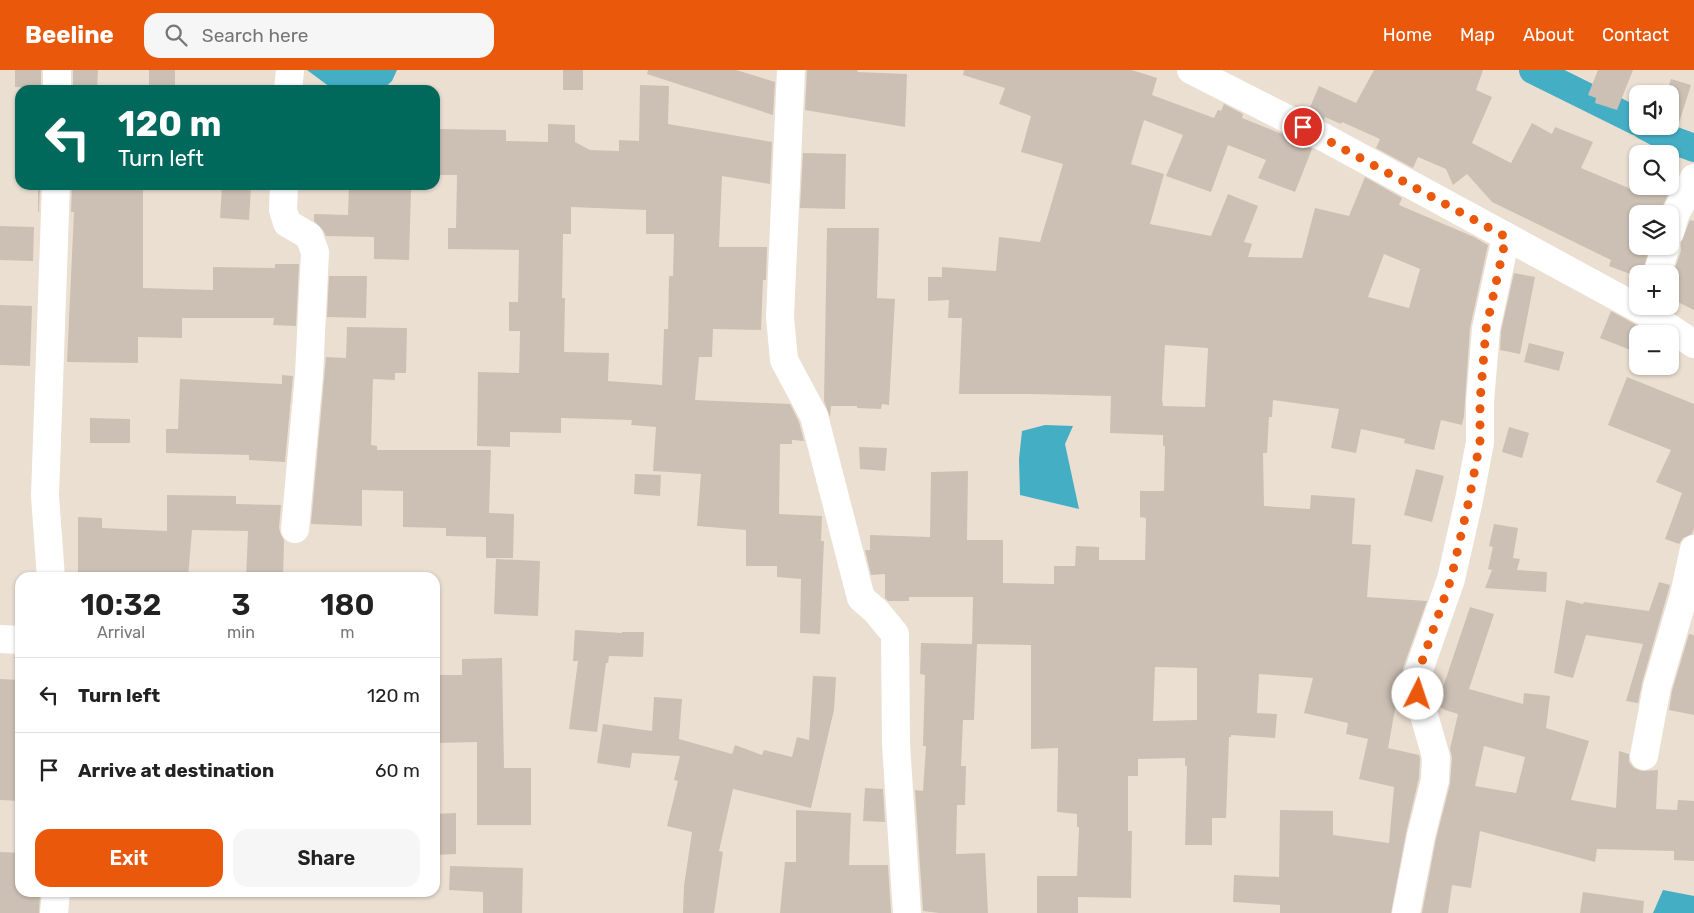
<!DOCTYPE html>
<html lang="en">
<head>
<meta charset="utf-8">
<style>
	body { margin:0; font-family:Rubik,sans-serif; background:#f6f6f6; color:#222; height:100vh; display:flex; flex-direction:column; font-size:19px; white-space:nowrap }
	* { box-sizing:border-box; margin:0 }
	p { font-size:16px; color:#767676 }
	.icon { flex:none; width:28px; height:28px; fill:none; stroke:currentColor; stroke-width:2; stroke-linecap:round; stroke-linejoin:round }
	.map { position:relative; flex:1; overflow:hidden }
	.panel { position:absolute; left:15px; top:502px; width:425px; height:325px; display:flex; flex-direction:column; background:#fff; border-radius:15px; box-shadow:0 1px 4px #0004 }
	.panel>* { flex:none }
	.banner { position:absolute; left:15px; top:15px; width:425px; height:105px; border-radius:15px; box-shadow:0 1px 4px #0004; background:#00695c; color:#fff; overflow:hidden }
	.buttons { position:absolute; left:1629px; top:15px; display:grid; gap:10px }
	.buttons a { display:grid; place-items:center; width:50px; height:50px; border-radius:10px; background:#fff; box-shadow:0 1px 4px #0004; font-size:25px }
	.pin { position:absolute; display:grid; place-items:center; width:42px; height:42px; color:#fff; margin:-21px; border:2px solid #fff; border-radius:50%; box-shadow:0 1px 5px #0007 }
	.me { position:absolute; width:55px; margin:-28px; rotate:4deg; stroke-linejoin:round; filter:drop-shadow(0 0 4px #0008) }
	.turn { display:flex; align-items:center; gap:18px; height:105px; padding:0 20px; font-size:22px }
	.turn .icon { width:65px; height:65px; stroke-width:2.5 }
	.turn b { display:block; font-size:35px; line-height:42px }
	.eta { display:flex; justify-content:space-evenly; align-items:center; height:85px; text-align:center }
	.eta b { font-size:30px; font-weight:600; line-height:35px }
	.button { display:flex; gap:10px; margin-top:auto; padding:10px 20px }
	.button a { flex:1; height:58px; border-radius:15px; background:#ea580c; color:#fff; font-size:20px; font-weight:600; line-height:58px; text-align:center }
	.button a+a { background:#f6f6f6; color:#222 }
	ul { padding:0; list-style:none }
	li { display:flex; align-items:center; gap:15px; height:75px; padding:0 20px; border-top:1px solid #e0e0e0 }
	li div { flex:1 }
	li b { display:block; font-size:19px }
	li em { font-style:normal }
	header { display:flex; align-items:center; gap:30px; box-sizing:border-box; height:70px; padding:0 25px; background:#ea580c; color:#fff }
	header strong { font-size:24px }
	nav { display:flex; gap:28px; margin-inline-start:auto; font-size:18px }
	.search { width:350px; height:45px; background:#f6f6f6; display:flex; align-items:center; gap:12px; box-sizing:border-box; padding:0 18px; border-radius:15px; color:#767676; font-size:19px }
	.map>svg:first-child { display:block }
	.water { fill:#44aec5 }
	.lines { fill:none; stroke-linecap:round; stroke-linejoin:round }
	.canal { stroke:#44aec5; stroke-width:28 }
	.building { fill:#ccc0b4; fill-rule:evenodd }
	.street { stroke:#fff; stroke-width:28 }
	.secondary { stroke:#fff; stroke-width:28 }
	.route { stroke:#ea580c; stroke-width:9; stroke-dasharray:0 16.2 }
</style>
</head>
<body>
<header>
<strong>Beeline</strong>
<div class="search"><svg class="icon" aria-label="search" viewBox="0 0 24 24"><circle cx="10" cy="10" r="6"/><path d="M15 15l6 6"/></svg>Search here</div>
<nav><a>Home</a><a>Map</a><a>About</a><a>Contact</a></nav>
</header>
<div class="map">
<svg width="1694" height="843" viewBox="0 0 1694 843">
	<rect width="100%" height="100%" fill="#ebdfd2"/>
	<g class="water">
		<path d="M307,0h90l-5,11 -10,9h-48z"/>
		<path d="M1045,355l28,1 -8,18 14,65 -59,-14 -1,-36 3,-28z"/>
		<path d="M1663,820l31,6v17h-41z"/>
	</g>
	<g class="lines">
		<g class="canal">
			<path d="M1533,0l105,52"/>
			<path d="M1645,56l25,13 24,9"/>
		</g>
	</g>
	<g class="building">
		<path d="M15,0h26v18l-26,-1z"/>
		<path d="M73,0h25l-1,20h-24z"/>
		<rect x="149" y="0" width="26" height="20"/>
		<rect x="563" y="0" width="20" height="20"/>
		<path d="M648,0h88l39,12 -2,33 -126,-41z"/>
		<path d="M807,0h51l-1,2 50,2 -2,53 -100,-17z"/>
		<path d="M964,0h168l25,8 -5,17 62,23 4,-8 3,1 3,-7 19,10 -1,4 45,18 25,13 -17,43 -37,-14 8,-18 -38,-15 -17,47 -45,-16 17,-41 -39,-15 -13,44 33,10 -14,50 61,12 17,-42 30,12 -14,36 8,2 -4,13 54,1 13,-50 34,8 16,-39 37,21 -3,7 75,32 14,8 -18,83 -6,88 -2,9 -21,-5 -7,30 -30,-7 1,-4 -44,-10 -5,24 -25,-5 8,-39 -66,-9 -1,17h-3l-2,36h-4l1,53 46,3 1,-14 44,3 -3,46 19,1 -4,52 60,4 -24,67 -1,15 -2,-1 -12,66 31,7 1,4 -1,19 -13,55 -15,80h-111v-8l-47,-3 1,-27 45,2 1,-67 53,1v24l56,8 5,-56 -35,-8 9,-40 -22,-5 2,-11 -44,-10 9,-35 -54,-4 -2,39 20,1 -2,24 -44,-3v2h-2l-3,81h-14v27h-27l2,-79h-2v-8l-47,1v17h-10v55h4l-1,67 -53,-1v16h-41v-37h40l2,-49h-2v-13l-20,-2 1,-64 -27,1v-104l-54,-1 -3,76h-11l-2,46h5l-1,39h-8l-1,49 29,-1 3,60h-49l-16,-2 -8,-121 8,1 3,-45h-3l2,-71 -5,-1 1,-31 51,1 1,-47h-64v4h-21l-3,-3v-24l-14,1 -6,-25h5v-15l60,2 1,-65 37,-1 -1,69h36v43l51,1v-18h21l1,-20 23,1v13h46l1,-42 -6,-1v-26h24l1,-45h-2v-11l-53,-2 1,-37 -80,-2h-72l3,-76h-14l1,-18 -21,1v-24h14v-10l54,4 3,-34 41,5 23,-78 -42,-12 10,-36 -32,-12 6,-16 -42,-13zM1384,184l36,15 -11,39 -41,-11zM1165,275l43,3 -3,59 -42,-1 -1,-7zM1155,597l42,1v52l-44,1z"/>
		<path d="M1374,0h109l-7,20 16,7 -20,46 39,20 21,-40 20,11 3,-7 38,15 -12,26 62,26 2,-8h14l11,4 -11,24h-21v32h12l-8,28h-4v3l-29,-11 2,-6 -119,-58 -25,-28 -14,11 -7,-16 -28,-12 -5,11 -37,-20 4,-9 -38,-17 -1,2 -16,-7 -1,3 -16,-8 11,-26 37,17z"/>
		<path d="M1598,0h35l-16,40 -22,-7 1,-5 -8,-3z"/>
		<path d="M1671,9l20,6 -14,44 -7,-3v-32h-4z"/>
		<path d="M640,15l29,1 -1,38 104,18 -2,42 -48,-8 -3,71h48l-1,33h-3l-2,50 -48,-1 -1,28h-13l-4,43 95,4 9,18 5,19 -12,-1v4h-12l-1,70 43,2 -1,25h3l-4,93 -20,-1 1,-54 -24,-2v-11h-31v-36l-49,-4 4,-52 -48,-3 3,-44 -25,-2 1,-5 -71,-2v15l-51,-1v15l-33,-1 1,-74 41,1 1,-42h-11v-29h9l1,-52 -71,-1v-21h8l1,-53h-22v-46l71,1v11l42,1v-18l27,1v17l15,8 29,1v-11l20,1zM571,137l75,3v24h28l-1,42h-4l-1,53h-4l-2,56 -54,-4 1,-28 -45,-1 1,-54h-3l1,-64h8z"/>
		<path d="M803,83l43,1 -1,55 -45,-1z"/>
		<path d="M38,115h2l-1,27h-1z"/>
		<path d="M72,115h71v103l70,2v-23l62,1v-4h24l-3,62 -23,-1 1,-7h-92v20l-44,-1v26l-71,-1 7,-150h-3z"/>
		<path d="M349,115h23v4l39,1 -2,70 -35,-1v-22l-48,-1 -3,-6 -9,-9v-7l34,1z"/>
		<path d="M222,116l29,1 -2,33 -29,-2z"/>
		<path d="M1690,150l4,1v89l-24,-12v-16l11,-31v-8z"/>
		<path d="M0,156l34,1 -1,34 -33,-1z"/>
		<path d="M827,158h52l-2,70 18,1 -6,106 -7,-1 -1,5 -24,-1v-2h-26l-1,11 -6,-16z"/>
		<path d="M1514,203l21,4 -15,77 -20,-4 1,-19z"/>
		<path d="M329,206h38l-1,42 -39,-1z"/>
		<path d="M0,235l32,1 -2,60 -30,-1z"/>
		<path d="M1611,241l31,17 -2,6h-2v5l-5,12 -33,-13z"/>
		<path d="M347,257l60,1 -1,45h-11v7l-22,-1 -2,66 6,1v4h114l-2,63 25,1 -1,44h-27v-21l-40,-1v-8l-43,-1v-36l-41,-1v36l-51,-2 15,-167 20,1z"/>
		<path d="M1529,273l35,9 -5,19 -35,-9z"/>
		<path d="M282,305l11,1 -8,86 -36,-2v-5l-83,-2v-24h12l2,-50 102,5z"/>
		<path d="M1627,307l67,27v124l-2,6 -9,4 -4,6 -14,-5 17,-46 -26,-11 15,-32 -63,-25z"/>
		<path d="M90,348l40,1v24h-40z"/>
		<path d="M1509,357l20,6 -7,25 -20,-6z"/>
		<path d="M859,377l28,1 -2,23 -25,-2z"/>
		<path d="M1416,399l28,7 -12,46 -28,-7z"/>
		<path d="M635,404l26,1 -1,21 -26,-2z"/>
		<path d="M167,425l69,1v8l45,1 -2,23 2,7 3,5 -1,38h-37l2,-47 -56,-1 -4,48h-75l-35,-3v-58l24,1v10l65,3z"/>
		<path d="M1494,454l24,4 -5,30 7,1 -3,11 30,2 -1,20 -61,-4 7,-18 -4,-1 5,-22 -4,-1z"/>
		<path d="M496,489l44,2 -2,55 -44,-2z"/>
		<path d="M1659,512l11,3 -28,98 -4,20 -12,-2 17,-57 -57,-9 -13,43 -19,-5 12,-73 17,4 1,-2 65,9z"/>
		<path d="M1470,537l24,7 -25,75 54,15 1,-11 26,3 -4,32 43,13 -18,59 45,8 3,-57 10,3v8l5,6 8,3 16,-1 -2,39 21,1 1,-10 16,1v60l-20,-1v-9l-77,-2 -2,13 -115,-31 -9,57 -19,-3 -4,28h-26l14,-74 14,-55 2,-26 -2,-9 8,-35 -13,-4 -8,-5zM1484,676l41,11 -9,36 -41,-7z"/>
		<path d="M575,560l47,3v-1h22l-1,25 -34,-1 -1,7h-2l-9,69 -28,-3 9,-68h-5z"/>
		<path d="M1689,564l5,1v80l-25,-5 3,-19z"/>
		<path d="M502,588l2,110h27v57h-54v-83l-42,1v-68h27v-16z"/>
		<path d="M813,606l23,1 -2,33 -23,98 -78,-19 -14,62 4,1 -9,61h-31l1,-27 8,-54 -25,-6 11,-45 -4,-1 6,-24 -48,-3 -2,15 -33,-5 6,-39 49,7 2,-34 28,2 -3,40 53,15 3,-9 27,10 2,-5 28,7 5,-20 12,3z"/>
		<path d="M0,609l20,1v121l-20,-1z"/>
		<path d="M865,718l18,1 2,33 -22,-1z"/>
		<path d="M796,740l55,3 -2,52h39l3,48h-111l5,-51h11z"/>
		<path d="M456,743v41l-21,1v-41z"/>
		<path d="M0,782l20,1v39h20l-1,21h-39z"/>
		<path d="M450,796l73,2 -1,45h-39v-21l-34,-2z"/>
		<path d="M1583,822l61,9 -1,12h-63z"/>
	</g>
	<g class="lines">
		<g class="street">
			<path d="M791,0l-11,247 4,43 30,56 47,182 15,13 19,23 1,110 11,169"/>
			<path d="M57,20v-20"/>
			<path d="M288,20l2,-20"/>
			<path d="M284,115l-1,25 4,13 22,13 6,16 -6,123 -14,154"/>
			<path d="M1670,162l5,-17 19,-37"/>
			<path d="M1657,204l9,-28"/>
			<path d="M51,508l-6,-82 11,-311"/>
			<path d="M0,569l20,1"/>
			<path d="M1644,686l13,-69 27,-92 10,-46"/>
			<path d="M54,843l2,-21"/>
			<path d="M1406,843l15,-77 14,-56 1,-23 -18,-63v-21l33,-94 18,-79 11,-58v-40l6,-73 20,-92"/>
		</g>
		<path class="secondary" d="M1191,0l134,68 320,174 49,32"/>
	</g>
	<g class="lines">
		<path class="route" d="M1303,57l203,110 -20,92 -6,73v40l-11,58 -18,79 -33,94v21"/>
	</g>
</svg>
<div class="buttons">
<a><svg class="icon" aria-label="sound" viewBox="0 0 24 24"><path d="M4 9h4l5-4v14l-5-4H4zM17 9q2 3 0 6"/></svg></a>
<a><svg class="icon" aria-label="search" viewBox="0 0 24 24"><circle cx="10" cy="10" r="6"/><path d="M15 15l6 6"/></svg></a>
<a><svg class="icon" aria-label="layers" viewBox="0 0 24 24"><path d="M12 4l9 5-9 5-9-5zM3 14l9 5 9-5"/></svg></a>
<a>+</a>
<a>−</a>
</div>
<div class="pin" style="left:1303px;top:57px;background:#d93025"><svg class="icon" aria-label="arrive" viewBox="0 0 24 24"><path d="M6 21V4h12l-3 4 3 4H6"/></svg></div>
<svg class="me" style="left:1418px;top:624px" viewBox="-20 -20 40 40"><circle r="19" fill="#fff"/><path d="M0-13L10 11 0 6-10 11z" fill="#ea580c"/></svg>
<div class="banner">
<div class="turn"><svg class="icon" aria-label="left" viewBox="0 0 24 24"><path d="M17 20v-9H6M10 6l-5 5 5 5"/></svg><div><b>120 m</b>Turn left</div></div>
</div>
<section class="panel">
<div class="eta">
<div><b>10:32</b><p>Arrival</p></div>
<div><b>3</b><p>min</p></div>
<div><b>180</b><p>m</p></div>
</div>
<ul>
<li><svg class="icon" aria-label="left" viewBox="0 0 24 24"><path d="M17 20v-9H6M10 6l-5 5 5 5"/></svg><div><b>Turn left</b></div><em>120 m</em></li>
<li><svg class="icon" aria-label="arrive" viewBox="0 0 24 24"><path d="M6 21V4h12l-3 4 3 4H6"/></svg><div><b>Arrive at destination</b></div><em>60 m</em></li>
</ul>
<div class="button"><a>Exit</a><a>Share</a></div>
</section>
</div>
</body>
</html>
